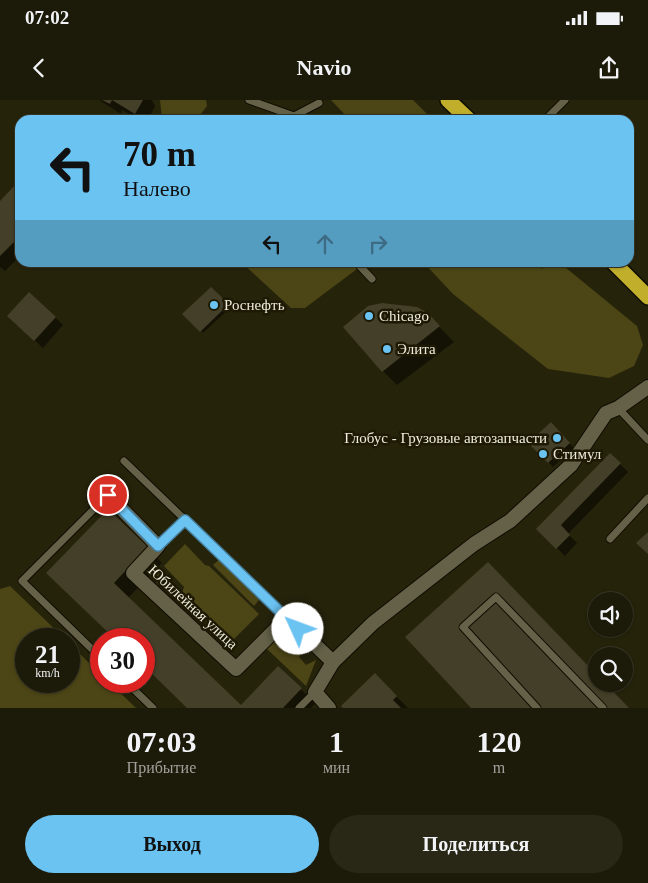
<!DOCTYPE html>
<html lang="ru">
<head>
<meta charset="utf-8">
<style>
	body { margin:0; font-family:"Times New Roman",serif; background:#292716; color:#f1f3f6; height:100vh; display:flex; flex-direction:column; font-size:19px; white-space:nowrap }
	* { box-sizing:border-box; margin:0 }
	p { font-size:16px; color:#a0a19c }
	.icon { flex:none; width:28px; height:28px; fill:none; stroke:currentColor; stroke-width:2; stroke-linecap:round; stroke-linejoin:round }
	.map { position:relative; height:608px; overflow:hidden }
	.drawer { display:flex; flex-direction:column; background:#1c1a08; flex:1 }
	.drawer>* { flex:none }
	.top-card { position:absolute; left:15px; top:15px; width:619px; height:152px; border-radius:15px; box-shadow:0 1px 4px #0004,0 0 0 1px #3a3829; background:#6bc3f2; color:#111; overflow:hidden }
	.controls { position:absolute; left:588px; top:492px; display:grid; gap:10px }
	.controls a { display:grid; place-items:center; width:45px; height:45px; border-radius:50%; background:#1c1a08; box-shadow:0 1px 4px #0004,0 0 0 1px #3a3829; font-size:25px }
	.speed { position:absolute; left:15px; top:528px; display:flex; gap:10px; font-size:25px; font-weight:700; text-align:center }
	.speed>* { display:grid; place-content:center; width:65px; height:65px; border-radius:50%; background:#1c1a08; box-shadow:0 1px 4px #0004,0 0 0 1px #3a3829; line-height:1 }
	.speed small { font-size:12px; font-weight:400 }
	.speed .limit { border:8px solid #d22; background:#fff; color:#111 }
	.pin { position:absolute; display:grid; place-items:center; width:42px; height:42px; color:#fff; margin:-21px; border:2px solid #fff; border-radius:50%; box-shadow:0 1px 5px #0007 }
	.me { position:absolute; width:55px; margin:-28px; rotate:313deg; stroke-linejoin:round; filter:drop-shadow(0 0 4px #0008) }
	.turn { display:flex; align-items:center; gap:18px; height:105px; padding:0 25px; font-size:22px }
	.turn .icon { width:65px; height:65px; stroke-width:2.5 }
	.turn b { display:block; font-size:35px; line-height:42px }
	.lanes { display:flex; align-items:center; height:48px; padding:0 25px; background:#0003; justify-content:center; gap:25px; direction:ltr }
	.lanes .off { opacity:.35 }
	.eta { display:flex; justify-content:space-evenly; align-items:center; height:85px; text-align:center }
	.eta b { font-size:30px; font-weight:600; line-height:35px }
	.cta { display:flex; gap:10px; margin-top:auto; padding:10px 25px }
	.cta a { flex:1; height:58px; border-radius:30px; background:#6bc3f2; color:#111; font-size:20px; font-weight:600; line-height:58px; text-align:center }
	.cta a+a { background:#292716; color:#f1f3f6 }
	.status { display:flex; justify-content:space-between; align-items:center; height:35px; padding:0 25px; background:#1c1a08; direction:ltr }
	.status svg { height:14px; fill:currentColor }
	header { display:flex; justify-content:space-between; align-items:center; height:65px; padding:0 25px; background:#1c1a08; font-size:22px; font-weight:600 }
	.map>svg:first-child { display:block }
	.green { fill:#4c4516 }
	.shadow { fill:#0007 }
	.building { fill:#433f28 }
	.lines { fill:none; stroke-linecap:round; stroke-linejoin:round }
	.lane-casing { stroke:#0f0c00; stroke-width:9 }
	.street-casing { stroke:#0f0c00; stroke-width:16 }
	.highway-casing { stroke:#0f0c00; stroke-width:18 }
	.lane { stroke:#646148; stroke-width:7 }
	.street { stroke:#646148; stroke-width:14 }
	.highway { stroke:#c1af2c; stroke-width:15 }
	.route-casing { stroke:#467f9d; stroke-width:12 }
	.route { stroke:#6bc3f2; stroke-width:9 }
	.poi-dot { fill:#6bc3f2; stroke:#1d1903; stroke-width:2 }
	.labels { text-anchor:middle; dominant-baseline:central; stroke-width:5; stroke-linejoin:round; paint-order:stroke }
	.poi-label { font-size:15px; fill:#edebdd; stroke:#1d1903; text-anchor:start }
	.street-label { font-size:15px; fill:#edebdd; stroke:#1d1903 }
</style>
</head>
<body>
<div class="status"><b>07:02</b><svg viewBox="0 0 49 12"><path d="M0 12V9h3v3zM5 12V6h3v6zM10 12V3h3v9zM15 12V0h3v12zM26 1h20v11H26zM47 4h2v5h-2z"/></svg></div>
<header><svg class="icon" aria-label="back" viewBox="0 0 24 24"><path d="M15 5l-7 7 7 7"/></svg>Navio<svg class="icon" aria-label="share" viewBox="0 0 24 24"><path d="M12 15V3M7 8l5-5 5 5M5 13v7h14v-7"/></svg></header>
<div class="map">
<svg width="648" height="608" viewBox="0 0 648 608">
	<rect width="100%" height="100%" fill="#26230b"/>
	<g class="green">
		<path d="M160,0h46l1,6 -11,14h-35l1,-2z"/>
		<path d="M331,0h82l20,20h-83z"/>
		<path d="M242,163h108l7,6 -52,39h-14z"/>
		<path d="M424,163h112l6,6 7,-6h11l77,63 6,19 -9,21 -25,12 -61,-9 -95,-75z"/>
		<path d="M185,444l20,21 4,1 50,48 -28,28 -49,-49 2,-6 -20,-21z"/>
		<path d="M220,459l39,41 -5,6 -41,-41z"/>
		<path d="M158,469l20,22 -5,7 -22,-21z"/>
		<path d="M10,486l55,53h-39v42h43v-38l32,32v6h7l28,27h-136v-119z"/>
		<path d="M285,527l23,20 -9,10 7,8 10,-5 -10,26 -41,-39z"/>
	</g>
	<g class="shadow">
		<path d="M99,0h53l3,6 -7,14h-8l-18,-10 -1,4z"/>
		<path d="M20,84v72l-15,15 -5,-4v-65z"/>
		<path d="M211,188l20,19 -28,26 -19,-19z"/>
		<path d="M427,214l27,28 -57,43 -14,-14z"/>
		<path d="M55,217l8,8 -20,23 -26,-24z"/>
		<path d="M556,329l18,19 -21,19 -23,-24z"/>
		<path d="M610,354l18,18 -60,62 9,9 -12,13 -27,-27z"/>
		<path d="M147,448l15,15 -34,35 113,109 60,-18 14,15 -4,4h-123l-44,-43v-26l-81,-51z"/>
		<path d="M375,575l33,33h-63z"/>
	</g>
	<g class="building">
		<path d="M102,0h41l-8,14 -23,-14 -2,4z"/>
		<path d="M17,83h3v53l-20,20v-55z"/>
		<path d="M211,187l18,17 -29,28 -18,-18z"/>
		<path d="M29,192l27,25 -22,24 -27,-25z"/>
		<path d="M382,203l35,4 11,6 12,13 -58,46 -39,-45 25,-21z"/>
		<path d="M551,322l19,21 -22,20 -20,-20z"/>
		<path d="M610,353l11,10 -60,62 9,10 -14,14 -20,-20z"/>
		<path d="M108,409l40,38 -34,36 127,122 37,-39 24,22 -19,20h-96l-43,-42v-27h-29l-69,-66z"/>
		<path d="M648,432v22l-12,-11z"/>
		<path d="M488,462l108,112v10h10l23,24h-158l-66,-71z"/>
		<path d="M375,573l22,23 -4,4 8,8h-58l-2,-2z"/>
	</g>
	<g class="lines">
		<defs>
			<g id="lane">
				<path d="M249,0l45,16 25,-13"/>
				<path d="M210,19l1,1"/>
				<path d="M545,20l20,-20"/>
				<path d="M356,162l16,17"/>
				<path d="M618,308l30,32"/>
				<path d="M124,361l163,157"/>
				<path d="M610,439l38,-41"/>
				<path d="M158,446l27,-27"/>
				<path d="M101,558l-79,-77 86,-86"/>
				<path d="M125,581l28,27"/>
				<path d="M299,608l16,-16"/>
				<path d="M537,608l-74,-81 33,-30 107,111"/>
			</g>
			<g id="street">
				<path d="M108,395l50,51 -25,27 103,96 51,-51 46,44 -18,30 14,16"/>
				<path d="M333,562l40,-39 101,-79 36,-23 61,-56 35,-52 12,-5 30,-21"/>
			</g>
			<g id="highway">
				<path d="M448,0l21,20"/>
				<path d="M613,162l35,35"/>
			</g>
		</defs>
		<use href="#lane" class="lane-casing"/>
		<use href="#street" class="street-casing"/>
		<use href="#highway" class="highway-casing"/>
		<use href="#lane" class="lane"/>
		<use href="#street" class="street"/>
		<use href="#highway" class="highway"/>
	</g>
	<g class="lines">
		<defs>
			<path id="route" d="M108,395l50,51 27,-26 113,109"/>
		</defs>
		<use href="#route" class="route-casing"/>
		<use href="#route" class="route"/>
	</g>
	<g class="poi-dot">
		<circle cx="214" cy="205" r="5"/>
		<circle cx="369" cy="216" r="5"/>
		<circle cx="387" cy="249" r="5"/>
		<circle cx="557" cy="338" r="5"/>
		<circle cx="543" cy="354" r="5"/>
	</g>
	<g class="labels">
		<g class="poi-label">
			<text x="224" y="205">Роснефть</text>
			<text x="379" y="216">Chicago</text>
			<text x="397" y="249">Элита</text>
			<text x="547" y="338" text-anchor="end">Глобус - Грузовые автозапчасти</text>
			<text x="553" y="354">Стимул</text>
		</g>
		<g class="street-label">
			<text transform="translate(193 507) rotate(43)">Юбилейная улица</text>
		</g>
	</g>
</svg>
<div class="controls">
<a><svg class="icon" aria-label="sound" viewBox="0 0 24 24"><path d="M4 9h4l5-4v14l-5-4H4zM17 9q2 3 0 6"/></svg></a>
<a><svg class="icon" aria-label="search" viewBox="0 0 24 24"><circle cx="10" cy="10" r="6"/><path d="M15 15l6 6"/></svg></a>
</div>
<div class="speed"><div>21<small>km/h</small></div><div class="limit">30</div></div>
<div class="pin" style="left:108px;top:395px;background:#d93025"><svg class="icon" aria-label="arrive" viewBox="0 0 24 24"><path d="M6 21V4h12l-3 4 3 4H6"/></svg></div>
<svg class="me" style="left:298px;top:529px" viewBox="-20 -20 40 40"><circle r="19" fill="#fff"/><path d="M0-13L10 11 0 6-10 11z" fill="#6bc3f2"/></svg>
<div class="top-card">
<div class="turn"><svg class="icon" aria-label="left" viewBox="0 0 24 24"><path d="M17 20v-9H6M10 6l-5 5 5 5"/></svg><div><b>70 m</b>Налево</div></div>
<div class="lanes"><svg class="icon" aria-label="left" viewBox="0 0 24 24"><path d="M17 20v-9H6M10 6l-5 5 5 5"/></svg><svg class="icon off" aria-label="ahead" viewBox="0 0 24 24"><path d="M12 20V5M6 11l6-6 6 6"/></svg><svg class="icon off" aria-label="right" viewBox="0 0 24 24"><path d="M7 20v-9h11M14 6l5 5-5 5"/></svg></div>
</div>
</div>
<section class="drawer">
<div class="eta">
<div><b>07:03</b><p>Прибытие</p></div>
<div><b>1</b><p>мин</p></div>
<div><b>120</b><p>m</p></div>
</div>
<div class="cta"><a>Выход</a><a>Поделиться</a></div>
</section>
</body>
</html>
